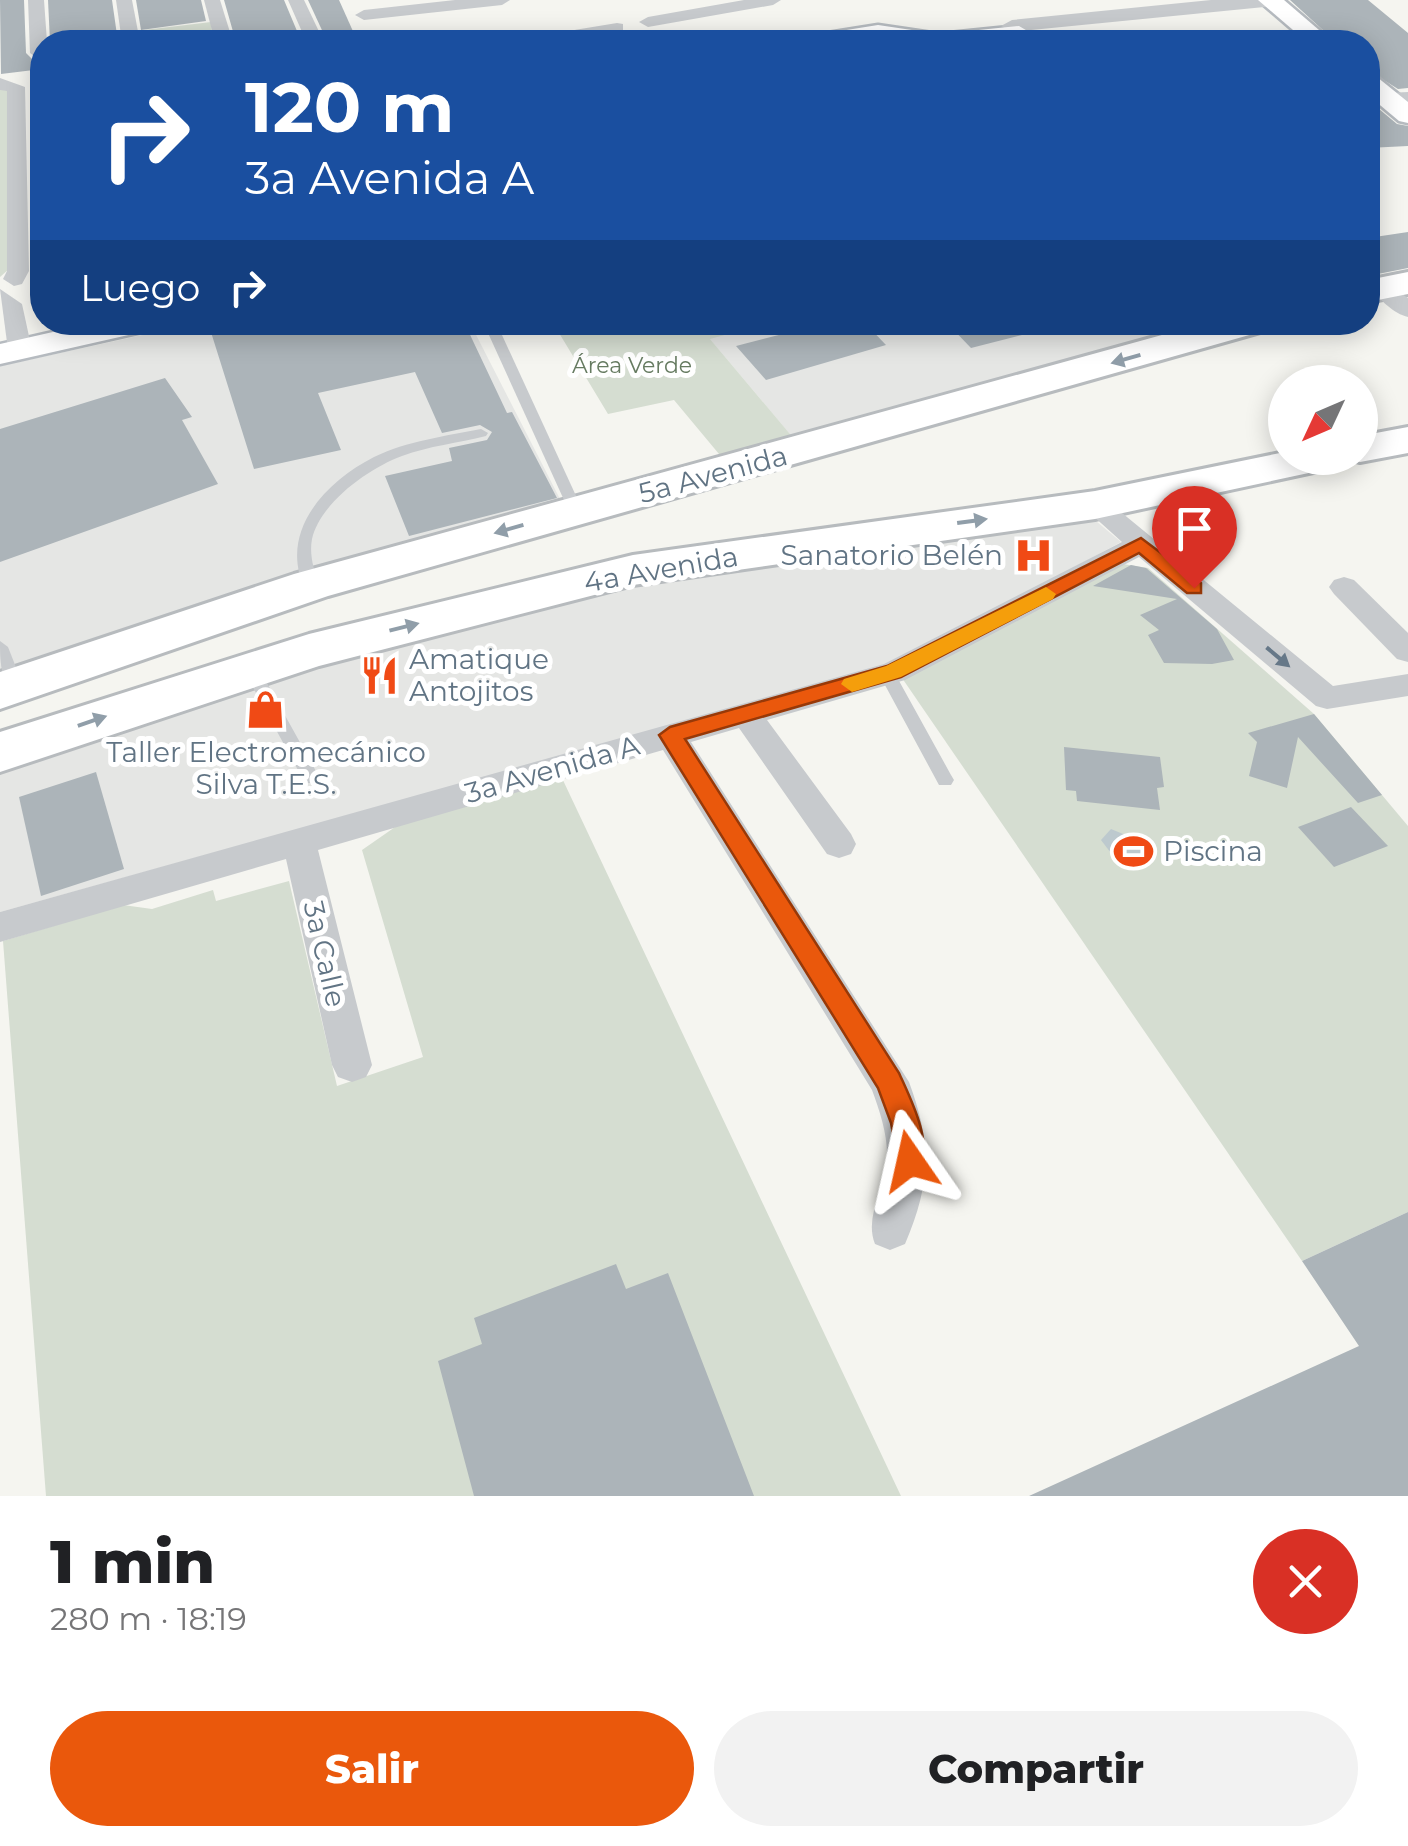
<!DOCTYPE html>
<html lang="es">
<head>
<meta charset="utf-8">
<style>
	body { margin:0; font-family:Montserrat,sans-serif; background:#f2f2f2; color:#202124; height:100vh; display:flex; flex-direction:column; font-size:38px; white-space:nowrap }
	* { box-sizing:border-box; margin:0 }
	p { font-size:32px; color:#757577 }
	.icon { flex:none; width:55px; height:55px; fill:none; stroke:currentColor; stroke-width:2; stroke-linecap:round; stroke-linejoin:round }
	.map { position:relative; height:1496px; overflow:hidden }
	.sheet { display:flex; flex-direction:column; background:#fff; flex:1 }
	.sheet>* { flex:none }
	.banner { position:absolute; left:30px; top:30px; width:1350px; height:305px; border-radius:40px; box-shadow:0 5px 25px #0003; background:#1a4fa0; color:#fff; overflow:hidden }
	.needle { width:65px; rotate:226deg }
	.buttons { position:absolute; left:1268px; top:365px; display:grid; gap:20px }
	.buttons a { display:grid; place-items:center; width:110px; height:110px; border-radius:50%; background:#fff; box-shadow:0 5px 25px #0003; font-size:50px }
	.pin { position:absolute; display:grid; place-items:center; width:85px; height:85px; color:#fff; margin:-102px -42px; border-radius:50% 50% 50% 0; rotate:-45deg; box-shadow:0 0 10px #0007 }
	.pin .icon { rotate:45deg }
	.me { position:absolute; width:110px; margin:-55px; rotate:349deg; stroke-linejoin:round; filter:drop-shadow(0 0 8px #0008) }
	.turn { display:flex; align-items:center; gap:35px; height:210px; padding:0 50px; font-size:45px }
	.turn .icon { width:130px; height:130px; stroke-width:2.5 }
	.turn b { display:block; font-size:70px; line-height:85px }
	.then { display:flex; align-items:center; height:95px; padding:0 50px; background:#0003; gap:20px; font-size:38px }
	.round { display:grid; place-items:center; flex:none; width:105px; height:105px; border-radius:52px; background:#f2f2f2 }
	.summary { display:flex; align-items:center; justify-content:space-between; height:170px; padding:0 50px }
	h1 { font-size:60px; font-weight:800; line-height:75px }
	.button { display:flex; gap:20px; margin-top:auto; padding:20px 50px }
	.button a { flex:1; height:115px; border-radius:60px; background:#ea580c; color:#fff; font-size:40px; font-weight:800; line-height:115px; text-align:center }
	.button a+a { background:#f2f2f2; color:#202124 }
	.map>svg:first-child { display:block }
	.built { fill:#e5e6e4 }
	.green { fill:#d5ddd1 }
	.water { fill:#bdc9ce }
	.building { fill:#acb4b9 }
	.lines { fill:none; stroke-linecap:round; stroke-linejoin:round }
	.secondary-casing { stroke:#b6bbc0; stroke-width:5 }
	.primary-casing { stroke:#b7bbbe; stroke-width:6 }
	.service { fill:#c7cacd; fill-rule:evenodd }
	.minor { fill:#c7cacd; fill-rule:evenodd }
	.tertiary { fill:#c7cacd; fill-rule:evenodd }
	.secondary { fill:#fff; fill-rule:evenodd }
	.primary { fill:#fff; fill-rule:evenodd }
	.oneway { fill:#909ea9 }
	.oneway2 { fill:#667888 }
	.route { fill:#ea580c; stroke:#983908; stroke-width:2.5 }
	.slow { fill:#f59e0b }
	.labels { text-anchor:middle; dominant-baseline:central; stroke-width:10; stroke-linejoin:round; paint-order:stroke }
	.far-park-label { font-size:22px; fill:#667b61; stroke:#fff }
	.street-label { font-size:28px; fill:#617484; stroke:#fff }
	.poi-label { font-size:28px; fill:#617484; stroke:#fff; text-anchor:start }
</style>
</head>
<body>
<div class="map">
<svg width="1408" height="1496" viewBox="0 0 1408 1496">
	<rect width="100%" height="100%" fill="#f5f5f0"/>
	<g class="built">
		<path d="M769,322l442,1 -417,116 -85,-101z"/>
		<path d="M198,323h272l91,178 -284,78 -277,99v-312z"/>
		<path d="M1090,516l31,26 -228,122 -893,248v-148l296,-91 313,-86z"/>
	</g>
	<g class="green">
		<path d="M211,22l2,20h-75l-2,-11z"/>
		<path d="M0,86l10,1 -1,182 -9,8z"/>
		<path d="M553,323h216l-59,16 85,101 -71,20 -50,-60 -66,14z"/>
		<path d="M1123,564l25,4 166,146 94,112v386l-106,49 -400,-583z"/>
		<path d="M561,776l340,720h-855l-43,-555 120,-36 29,4 61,-19 3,11 73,-20 48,205 86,-29 -61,-207 36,-25z"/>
	</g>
	<path class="water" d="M1111,829l41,17 2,13 -17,11 -20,-9 -16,-21z"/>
	<g class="building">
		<path d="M0,0h24l2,53 16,16 -41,5z"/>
		<path d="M48,0h64l6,42h-68z"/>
		<path d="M136,0h65l5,21 -65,9z"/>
		<path d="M224,0h60l13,31 -32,2 -12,7 -17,2z"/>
		<path d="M308,0h31l17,38 -29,3z"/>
		<path d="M1290,0h78l40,33v55l-10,1 -30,-19v-28h-32z"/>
		<path d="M1379,109l18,15 11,2v20l-40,2v-38z"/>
		<path d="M1408,232v36l-40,8v-38z"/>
		<path d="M243,322h221l43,91 5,-1 45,86 -148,38 -24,-60 67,-15 -3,-13 38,-8 5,-8 -12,-7 -38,8 -27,-61 -97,21 23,57 -87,19 -44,-140z"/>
		<path d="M830,322h34l22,23 -120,35 -30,-34z"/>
		<path d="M946,322h91l1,9 -67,17z"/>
		<path d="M165,378l27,39 -10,3 36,64 -218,78v-133z"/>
		<path d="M1131,565l15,3 71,61 17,31 -22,4 -48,-1 -16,-28 11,-5 -19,-15 37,-16 -84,-13z"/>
		<path d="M1314,714l68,81 -24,8 -60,-66 -11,51 -38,-12 8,-34 -9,-9z"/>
		<path d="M1064,747l96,10 4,30 -7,1 3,22 -83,-9 -1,-10 -10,-1z"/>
		<path d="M96,772l28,97 -83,27 -22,-99z"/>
		<path d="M1351,807l37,39 -54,21 -36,-40z"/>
		<path d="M1408,1212v284h-379l330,-150 -57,-85z"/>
		<path d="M616,1264l10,25 42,-16 86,223h-280l-36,-135 44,-17 -8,-26z"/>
	</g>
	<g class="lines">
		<defs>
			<g id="secondary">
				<path d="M1258,0h26l49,42h-26z"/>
				<path d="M878,25l61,9 80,-8 12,7 -3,5 -31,4h-194l12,-7z"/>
				<path d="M1368,74l9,3 31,25v21l-9,-2 -31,-26z"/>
				<path d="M97,322h62l-4,7 -155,35v-20z"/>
			</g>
			<g id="primary">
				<path d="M1408,272v22l-40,8v-22z"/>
				<path d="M1209,322h64l-6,8 -939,266 -328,113v-37l294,-98z"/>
				<path d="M1408,427v26l-48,9 -15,-4h15v-22z"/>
				<path d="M1285,452v6h54l-6,9 -15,4 -223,48 -462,66 -314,81 -319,106v-40l309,-98 324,-79 462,-64z"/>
			</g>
		</defs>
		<use href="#secondary" class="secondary-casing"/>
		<use href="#primary" class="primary-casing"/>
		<g class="service">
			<path d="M483,322h13l87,189 -2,3 -5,2 -7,-5z"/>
			<path d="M481,429l7,4 -2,3c-28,7 -57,10 -84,20 -33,12 -82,47 -90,83 -3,16 2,31 7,46l-8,5 -6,-1c-27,-57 20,-107 69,-132 33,-16 72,-21 107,-28z"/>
			<path d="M0,641l8,6 15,38 -2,4 -6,2c-15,-8 -15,-32 -15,-50z"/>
			<path d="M251,663l6,2 60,108 3,5 -3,5h-12l-62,-114z"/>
			<path d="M887,668l6,2 58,105 3,5 -3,5h-12l-60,-111z"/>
		</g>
		<g class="minor">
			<path d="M28,0h16l3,42h-5v20l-12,-9z"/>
			<path d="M116,0h16l8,42h-18z"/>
			<path d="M204,0h16l13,42h-18z"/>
			<path d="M288,0h16l20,42h-68l9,-5 38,-3z"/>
			<path d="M455,0h55l-8,5 -138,15 -9,-5 9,-5z"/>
			<path d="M744,0h37l-8,5 -125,22 -9,-5 9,-5z"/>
			<path d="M617,23l6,1v8l-79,10 -3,-3 9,-5z"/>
			<path d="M0,78l25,9 4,184 -7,13 -8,2 -11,-7 4,-8v-180l-7,-1z"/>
			<path d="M1408,92v12l-40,2v-12z"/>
			<path d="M1382,281l26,17v19c-14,-3 -29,-18 -37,-29z"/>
			<path d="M0,289l22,15 10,46 -3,5 -9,2 -12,-7z"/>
			<path d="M1095,496l10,3 228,187 75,-12v22l-81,13 -11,-3 -177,-149 -234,123 -138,40 84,114 5,10 -5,10 -12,4 -12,-4 -88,-126 -48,14 218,340c23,62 22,101 -4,162l-15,6 -15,-6c-11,-27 10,-56 12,-84 1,-25 -7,-48 -15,-70l-209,-340 -345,100 54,215 -6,12 -14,5 -14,-5 -6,-12 -46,-206 -286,83v-30l884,-248 238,-122 -41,-37 4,-6z"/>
			<path d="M1344,577l10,3 54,53v29l-11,-3 -63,-65 -5,-7 5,-7z"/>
		</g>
		<path class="tertiary" d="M1211,0h74l-10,6 -263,26 -11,-6 11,-6z"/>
		<use href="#secondary" class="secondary"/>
		<use href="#primary" class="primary"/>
	</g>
	<defs><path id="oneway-solid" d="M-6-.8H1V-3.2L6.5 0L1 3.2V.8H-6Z" transform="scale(2.5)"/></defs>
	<g class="oneway">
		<use href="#oneway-solid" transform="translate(1126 359) rotate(164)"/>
		<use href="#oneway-solid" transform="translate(972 521) rotate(-8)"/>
		<use href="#oneway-solid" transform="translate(509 529) rotate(164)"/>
		<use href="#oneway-solid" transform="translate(404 627) rotate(-14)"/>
		<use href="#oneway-solid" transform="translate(92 721) rotate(-19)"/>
	</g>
	<use class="oneway2" href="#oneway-solid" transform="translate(1278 657) rotate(40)"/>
	<path class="route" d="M1141,538l60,45v10h-14l-48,-40 -238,124 -216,62 214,334c12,27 34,69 21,98l-10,4 -10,-4 -9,-48 -13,-35 -219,-353 11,-8 217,-61z"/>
	<path class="slow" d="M1046,587l10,7 -3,5 -152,78 -49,15 -11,-8 3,-5 42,-13z"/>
	<defs>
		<symbol id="hospital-bare" viewBox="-9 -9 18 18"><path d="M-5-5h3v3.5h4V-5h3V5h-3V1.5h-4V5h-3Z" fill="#f04a15" stroke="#fff" stroke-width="2.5" paint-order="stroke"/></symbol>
		<symbol id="restaurant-bare" viewBox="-9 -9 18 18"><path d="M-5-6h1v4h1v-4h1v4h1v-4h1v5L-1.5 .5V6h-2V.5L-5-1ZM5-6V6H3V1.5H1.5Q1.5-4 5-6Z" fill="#f04a15" stroke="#fff" stroke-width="2.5" paint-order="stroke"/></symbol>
		<symbol id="shop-bare" viewBox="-9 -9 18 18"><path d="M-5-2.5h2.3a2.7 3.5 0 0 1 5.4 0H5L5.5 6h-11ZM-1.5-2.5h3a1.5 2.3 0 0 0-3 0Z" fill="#f04a15" stroke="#fff" stroke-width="2.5" paint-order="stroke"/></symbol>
		<symbol id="stadium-bare" viewBox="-9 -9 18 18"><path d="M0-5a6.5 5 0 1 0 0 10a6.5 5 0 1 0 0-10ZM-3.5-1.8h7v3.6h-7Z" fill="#f04a15" stroke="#fff" stroke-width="2.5" paint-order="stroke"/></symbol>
	</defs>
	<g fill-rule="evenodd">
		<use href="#hospital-bare" x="1006" y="528" width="55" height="55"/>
		<use href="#restaurant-bare" x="352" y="648" width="55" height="55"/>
		<use href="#shop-bare" x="238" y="682" width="55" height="55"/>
		<use href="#stadium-bare" x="1106" y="824" width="55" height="55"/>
	</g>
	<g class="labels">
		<g class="far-park-label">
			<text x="632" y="365">Área Verde</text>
		</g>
		<g class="street-label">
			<text transform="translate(713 474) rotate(-15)">5a Avenida</text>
			<text transform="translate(661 569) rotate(-10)">4a Avenida</text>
			<text transform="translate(552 769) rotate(-16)">3a Avenida A</text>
			<text transform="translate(325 954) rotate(77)">3a Calle</text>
		</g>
		<g class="poi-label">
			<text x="1003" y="555" text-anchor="end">Sanatorio Belén</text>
			<text x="409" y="659">Amatique<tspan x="409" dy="32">Antojitos</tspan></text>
			<text x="266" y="752" text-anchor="middle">Taller Electromecánico<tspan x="266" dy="32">Silva T.E.S.</tspan></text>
			<text x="1163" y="851">Piscina</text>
		</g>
	</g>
</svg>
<div class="buttons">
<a><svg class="needle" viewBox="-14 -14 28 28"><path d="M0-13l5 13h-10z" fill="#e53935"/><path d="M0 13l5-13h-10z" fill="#757577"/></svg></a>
</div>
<div class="pin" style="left:1194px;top:588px;background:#d93025"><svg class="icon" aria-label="arrive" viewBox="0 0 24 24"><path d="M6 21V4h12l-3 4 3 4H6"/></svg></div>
<svg class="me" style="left:910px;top:1161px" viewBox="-20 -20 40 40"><path d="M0-17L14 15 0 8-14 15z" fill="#ea580c" stroke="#fff" stroke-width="4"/></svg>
<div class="banner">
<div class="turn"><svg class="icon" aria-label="right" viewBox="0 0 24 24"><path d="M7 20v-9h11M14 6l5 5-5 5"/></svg><div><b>120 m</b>3a Avenida A</div></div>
<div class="then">Luego<svg class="icon" aria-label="right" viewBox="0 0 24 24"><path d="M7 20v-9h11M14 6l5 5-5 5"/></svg></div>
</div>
</div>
<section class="sheet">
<div class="summary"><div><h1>1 min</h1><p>280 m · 18:19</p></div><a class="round" style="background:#d93025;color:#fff"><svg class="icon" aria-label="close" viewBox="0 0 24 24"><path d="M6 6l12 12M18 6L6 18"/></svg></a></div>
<div class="button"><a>Salir</a><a>Compartir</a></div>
</section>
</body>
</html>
